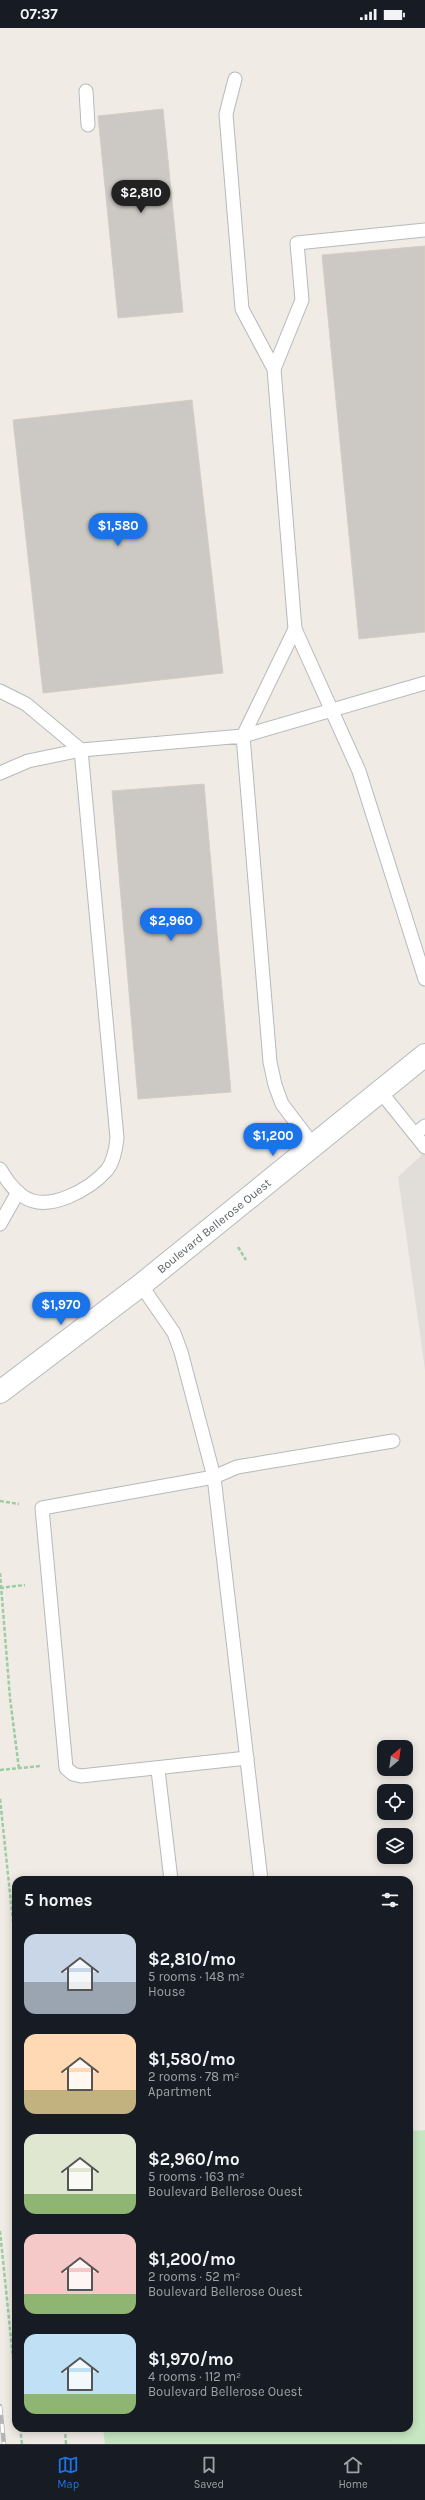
<!DOCTYPE html>
<meta charset="utf-8">
<style>
:root{--surface:#171b24;--page:#242831;--text:#f1f3f6;--muted:#9ea1a6;--line:#363941;--accent:#1a73e8}
body{margin:0;font-family:Karla,sans-serif;background:var(--page);color:var(--text);height:100vh;display:flex;flex-direction:column;font-size:15px;white-space:nowrap}
*{box-sizing:border-box;margin:0}
p{font-size:13px;color:var(--muted)}
.icon{flex:none;width:22px;height:22px;fill:none;stroke:currentColor;stroke-width:2;stroke-linecap:round;stroke-linejoin:round}
.map{position:relative;flex:1;overflow:hidden}
.panel{position:absolute;left:12px;top:1848px;width:401px;height:556px;display:flex;flex-direction:column;background:var(--surface);border-radius:12px;box-shadow:0 2px 10px #0003}
.panel>*{flex:none}
.needle{width:26px;rotate:29deg}
.controls{position:absolute;left:377px;top:1712px;display:grid;gap:8px}
.controls a{display:grid;place-items:center;width:36px;height:36px;border-radius:8px;background:var(--surface);box-shadow:0 2px 10px #0003;font-size:20px}
.price{position:absolute;translate:-50% -34px;padding:0 9px;border-radius:14px;background:var(--accent);color:#fff;font-size:13px;line-height:26px;filter:drop-shadow(0 1px 2px #0008)}
.price::after{content:'';position:absolute;left:50%;top:24px;width:12px;height:9px;margin-left:-6px;background:inherit;clip-path:polygon(0 0,100% 0,50% 100%)}
.price.selected{background:#222;color:#fff}
ul{padding:0;list-style:none}
li{display:flex;align-items:center;gap:12px;height:100px;padding:0 12px}
li span{display:grid;place-items:center;flex:none;width:112px;height:80px;border-radius:12px;color:#555}
li>.icon{margin-inline-start:auto}
span .icon{width:48px;height:48px;fill:#fffc;stroke-width:1}
li b{font-size:17px}
h2{display:flex;justify-content:space-between;align-items:center;height:48px;padding:0 12px;font-size:17px}
.status{display:flex;justify-content:space-between;align-items:center;height:28px;padding:0 20px;background:var(--surface);direction:ltr}
.status svg{height:11px;fill:currentColor}
.tabs{display:flex;justify-content:space-around;align-items:center;height:56px;border-top:1px solid var(--line);background:var(--surface);font-size:11px;color:var(--muted)}
.tabs a{display:grid;justify-items:center;gap:2px}
.tabs .selected{color:var(--accent)}
.map>svg:first-child{display:block}
.industrial{fill:#e1ded9}
.green{fill:#c6e7c1}
.building{fill:#ccc9c4;stroke:#d4cdc3}
.lines{fill:none;stroke-linecap:round;stroke-linejoin:round}
.service-casing{stroke:#b6b9bc;stroke-width:15}
.tertiary-casing{stroke:#b6b9bc;stroke-width:24}
.path{stroke:#9bcca3;stroke-width:2.5;stroke-dasharray:4 2;stroke-linecap:butt}
.service{stroke:#fff;stroke-width:13}
.tertiary{stroke:#fff;stroke-width:22}
.rail-casing{stroke:#b4b5b6;stroke-width:4.5}
.rail{stroke:#fff;stroke-width:3;stroke-dasharray:9;stroke-linecap:butt}
.labels{text-anchor:middle;stroke-width:3.5;stroke-linejoin:round;paint-order:stroke}
.street-label{font-size:12px;fill:#5d6266;stroke:#fff}
</style>
<div class="status"><b>07:37</b><svg viewBox="0 0 49 12"><path d="M0 12V9h3v3zM5 12V6h3v6zM10 12V3h3v9zM15 12V0h3v12zM26 1h20v11H26zM47 4h2v5h-2z"/></svg></div>
<div class="map">
<svg width="425" height="2416" viewBox="0 0 425 2416">
<rect width="100%" height="100%" fill="#f0ece5"/>
<polygon class="industrial" points="425,1124 425,1342 398,1149"/>
<polygon class="green" points="425,2102 425,2416 105,2416 103,2400 409,2400 409,2103"/>
<g class="building">
<polygon points="163,81 183,284 118,290 98,88"/>
<polygon points="425,218 425,604 359,611 322,227"/>
<polygon points="192,372 223,645 43,665 13,392"/>
<polygon points="204,756 231,1064 138,1071 112,763"/>
</g>
<g class="lines">
<g class="service-casing">
<g id="service">
<polyline points="235,51 226,86 242,281 274,341 295,601 243,708"/>
<polyline points="86,63 88,97"/>
<polyline points="274,341 302,272 297,215 425,202"/>
<polyline points="295,601 359,743 425,951"/>
<polyline points="0,663 26,676 81,722"/>
<polyline points="243,708 425,655"/>
<polyline points="0,745 28,733 81,722"/>
<polyline points="380,1063 425,1119"/>
<polyline points="415,1106 425,1098"/>
<path d="M0 1141C7 1152 13 1162 24 1169 49 1185 90 1161 107 1142 114 1133 116 1120 117 1110L81 722 243 708 270 1034 275 1057 282 1076 314 1118"/>
<polyline points="0,1196 18,1164"/>
<polyline points="141,1257 174,1305 181,1324 214,1449 261,1852"/>
<polyline points="247,1730 81,1748 73,1746 66,1740 42,1480 214,1449 237,1439 393,1413"/>
<polyline points="158,1742 171,1852"/>
</g>
</g>
<g class="tertiary-casing">
<polyline id="tertiary" points="0,1364 141,1257 425,1027"/>
</g>
<g class="path">
<polyline points="238,1219 246,1232"/>
<polyline points="0,1473 19,1476"/>
<polyline points="0,1545 10,1670 19,1741"/>
<polyline points="0,1560 25,1557"/>
<polyline points="0,1742 41,1738"/>
<polyline points="0,1771 16,1922"/>
<polyline points="0,2203 16,2360"/>
<polyline points="20,2400 22,2416"/>
<polyline points="65,2400 66,2416"/>
</g>
<use href="#service" class="service"/>
<use href="#tertiary" class="tertiary"/>
<g class="rail-casing">
<polyline id="rail" points="0,2378 4,2416"/>
</g>
<use href="#rail" class="rail"/>
</g>
<g class="labels">
<g class="street-label">
<text transform="translate(214 1198) rotate(-39)" y="4">Boulevard Bellerose Ouest</text>
</g>
</g>
</svg>
<div class="controls">
<a><svg class="needle" viewBox="-14 -14 28 28"><path d="M0-13l5 13h-10z" fill="#e53935"/><path d="M0 13l5-13h-10z" fill="#9ea1a6"/></svg></a>
<a><svg class="icon" aria-label="locate" viewBox="0 0 24 24"><circle cx="12" cy="12" r="6"/><path d="M12 2v4M12 18v4M2 12h4M18 12h4"/></svg></a>
<a><svg class="icon" aria-label="layers" viewBox="0 0 24 24"><path d="M12 4l9 5-9 5-9-5zM3 14l9 5 9-5"/></svg></a>
</div>
<b class="price selected" style="left:141px;top:186px">$2,810</b>
<b class="price" style="left:118px;top:519px">$1,580</b>
<b class="price" style="left:171px;top:914px">$2,960</b>
<b class="price" style="left:273px;top:1129px">$1,200</b>
<b class="price" style="left:61px;top:1298px">$1,970</b>
<section class="panel">
<h2>5 homes<svg class="icon" aria-label="filters" viewBox="0 0 24 24"><path d="M4 7h16M4 17h16"/><circle cx="9" cy="7" r="2"/><circle cx="15" cy="17" r="2"/></svg></h2>
<ul>
<li><span style="background:linear-gradient(#c9d6e8 60%,#9aa5b1 0)"><svg class="icon" aria-label="home" viewBox="0 0 24 24"><path d="M3 11l9-7 9 7M6 9v11h12V9"/></svg></span><div><b>$2,810/mo</b><p>5 rooms · 148 m²</p><p>House</p></div></li>
<li><span style="background:linear-gradient(#ffd9b3 70%,#c2b280 0)"><svg class="icon" aria-label="home" viewBox="0 0 24 24"><path d="M3 11l9-7 9 7M6 9v11h12V9"/></svg></span><div><b>$1,580/mo</b><p>2 rooms · 78 m²</p><p>Apartment</p></div></li>
<li><span style="background:linear-gradient(#dfe7d0 75%,#8fb573 0)"><svg class="icon" aria-label="home" viewBox="0 0 24 24"><path d="M3 11l9-7 9 7M6 9v11h12V9"/></svg></span><div><b>$2,960/mo</b><p>5 rooms · 163 m²</p><p>Boulevard Bellerose Ouest</p></div></li>
<li><span style="background:linear-gradient(#f6c9c9 75%,#8fb573 0)"><svg class="icon" aria-label="home" viewBox="0 0 24 24"><path d="M3 11l9-7 9 7M6 9v11h12V9"/></svg></span><div><b>$1,200/mo</b><p>2 rooms · 52 m²</p><p>Boulevard Bellerose Ouest</p></div></li>
<li><span style="background:linear-gradient(#bfe0f5 75%,#8fb573 0)"><svg class="icon" aria-label="home" viewBox="0 0 24 24"><path d="M3 11l9-7 9 7M6 9v11h12V9"/></svg></span><div><b>$1,970/mo</b><p>4 rooms · 112 m²</p><p>Boulevard Bellerose Ouest</p></div></li>
</ul>
</section>
</div>
<nav class="tabs">
<a class="selected"><svg class="icon" aria-label="map" viewBox="0 0 24 24"><path d="M3 6l6-2 6 2 6-2v14l-6 2-6-2-6 2zM9 4v14M15 6v14"/></svg>Map</a>
<a><svg class="icon" aria-label="saved" viewBox="0 0 24 24"><path d="M7 4h10v16l-5-4-5 4z"/></svg>Saved</a>
<a><svg class="icon" aria-label="home" viewBox="0 0 24 24"><path d="M3 11l9-7 9 7M6 9v11h12V9"/></svg>Home</a>
</nav>
